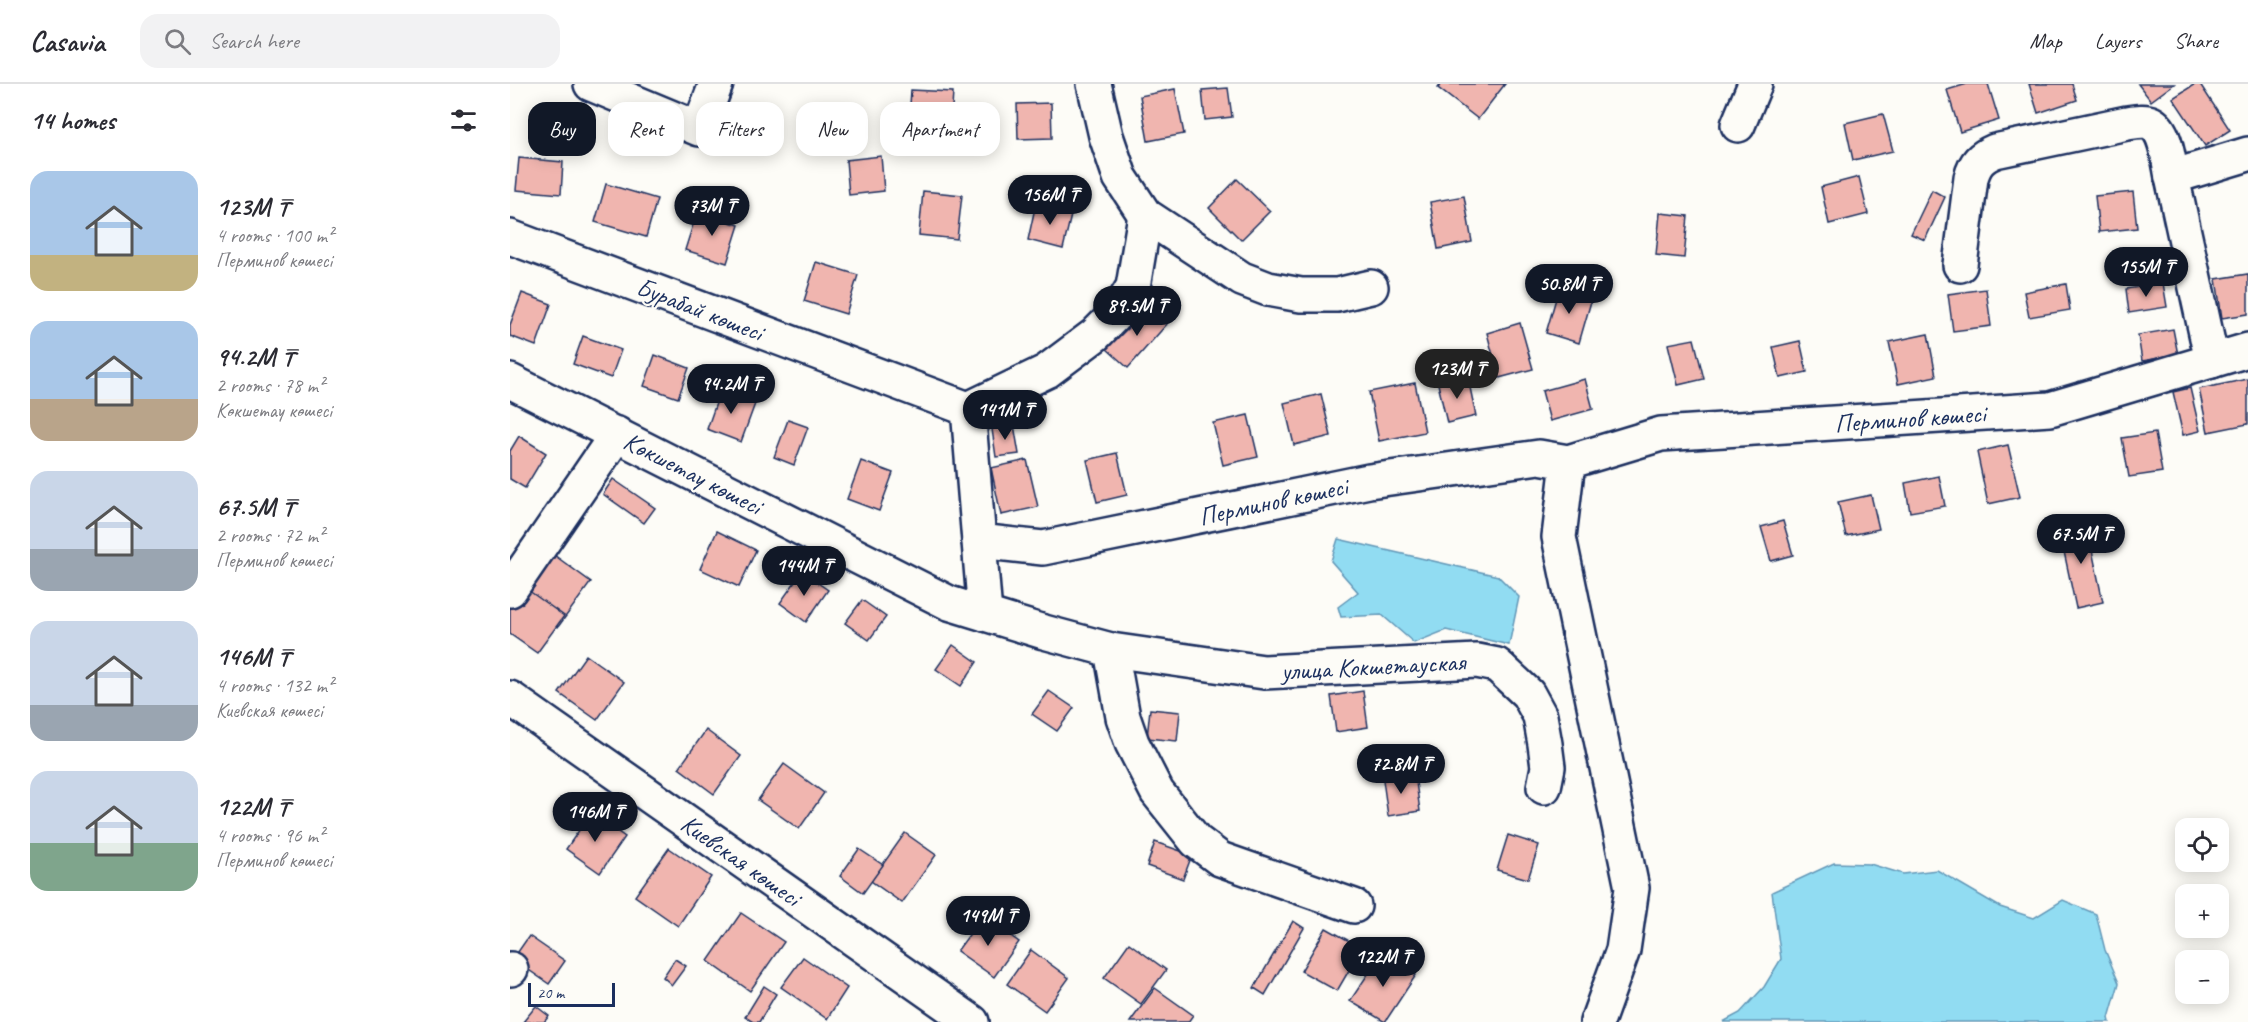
<!DOCTYPE html>
<meta charset="utf-8">
<style>
:root{--surface:#fff;--page:#f2f2f3;--text:#2b2b33;--muted:#7c7c81;--line:#e1e1e2;--accent:#111827}
body{margin:0;font-family:Caveat,sans-serif;background:var(--page);color:var(--text);height:100vh;display:flex;flex-direction:column;font-size:22px;white-space:nowrap}
*{box-sizing:border-box;margin:0}
p{font-size:20px;color:var(--muted)}
.icon{flex:none;width:33px;height:33px;fill:none;stroke:currentColor;stroke-width:2;stroke-linecap:round;stroke-linejoin:round}
.map{position:relative;flex:1;overflow:hidden}
.panel{display:flex;flex-direction:column;background:var(--surface);width:510px}
.panel>*{flex:none}
.banner{position:absolute;left:18px;top:18px;width:570px;height:54px;display:flex;gap:12px}
.fabs{position:absolute;left:1665px;top:734px;display:grid;gap:12px}
.fabs a{display:grid;place-items:center;width:54px;height:54px;border-radius:12px;background:var(--surface);box-shadow:0 3px 15px #0003;font-size:30px}
.scale{position:absolute;left:18px;bottom:15px;width:87px;box-sizing:border-box;padding-left:6px;border:3px solid #1b2f5e;border-top:0;font-size:16px;line-height:21px;white-space:nowrap;color:#1b2f5e;-webkit-text-stroke:4px #fdfcf7;paint-order:stroke}
.price{position:absolute;translate:-50% -51px;padding:0 14px;border-radius:21px;background:var(--accent);color:#fff;font-size:20px;line-height:39px;filter:drop-shadow(0 2px 3px #0008)}
.price::after{content:'';position:absolute;left:50%;top:36px;width:18px;height:14px;margin-left:-9px;background:inherit;clip-path:polygon(0 0,100% 0,50% 100%)}
.price.on{background:#222;color:#fff}
ul{padding:0;list-style:none}
li{display:flex;align-items:center;gap:18px;height:150px;padding:0 30px}
li span{display:grid;place-items:center;flex:none;width:168px;height:120px;border-radius:18px;color:#555}
li>.icon{margin-inline-start:auto}
span .icon{width:72px;height:72px;fill:#fffc;stroke-width:1}
li b{font-size:26px}
h2{display:flex;justify-content:space-between;align-items:center;height:72px;padding:0 30px;font-size:26px}
.chip{padding:0 21px;border-radius:18px;background:var(--surface);box-shadow:0 3px 15px #0003;font-size:21px;line-height:54px}
.chip.on{background:var(--accent);color:#fff}
header{display:flex;align-items:center;gap:36px;box-sizing:border-box;height:84px;padding:0 30px;background:var(--surface);border-bottom:2px solid var(--line)}
header strong{font-size:28px}
nav{display:flex;gap:33px;margin-inline-start:auto;font-size:21px}
.search{width:420px;height:54px;background:var(--page);display:flex;align-items:center;gap:15px;box-sizing:border-box;padding:0 21px;border-radius:18px;color:var(--muted);font-size:22px}
main{display:flex;flex:1;min-height:0}
.map>svg:first-child{display:block}
.water{fill:#91dcf2;stroke:#6297b7;stroke-width:1.5}
.building{fill:#f0b5af;stroke:#1b2f5e;stroke-width:1.5}
.lines{fill:none;stroke-linecap:round;stroke-linejoin:round}
.minor-casing{stroke:#1b2f5e;stroke-width:38}
.minor{stroke:#fdfcf7;stroke-width:33}
.labels{text-anchor:middle;stroke-width:4.5;stroke-linejoin:round;paint-order:stroke}
.street-label{font-size:26px;fill:#1b2f5e;stroke:#fdfcf7}
</style>
<header>
<strong>Casavia</strong>
<div class="search"><svg class="icon" aria-label="search" viewBox="0 0 24 24"><circle cx="10" cy="10" r="6"/><path d="M15 15l6 6"/></svg>Search here</div>
<nav><a>Map</a><a>Layers</a><a>Share</a></nav>
</header>
<main>
<section class="panel">
<h2>14 homes<svg class="icon" aria-label="filters" viewBox="0 0 24 24"><path d="M4 7h16M4 17h16"/><circle cx="9" cy="7" r="2"/><circle cx="15" cy="17" r="2"/></svg></h2>
<ul>
<li><span style="background:linear-gradient(#a9c7e8 70%,#c2b280 0)"><svg class="icon" aria-label="home" viewBox="0 0 24 24"><path d="M3 11l9-7 9 7M6 9v11h12V9"/></svg></span><div><b>123M ₸</b><p>4 rooms · 100 m²</p><p>Перминов көшесі</p></div></li>
<li><span style="background:linear-gradient(#a9c7e8 65%,#b9a48a 0)"><svg class="icon" aria-label="home" viewBox="0 0 24 24"><path d="M3 11l9-7 9 7M6 9v11h12V9"/></svg></span><div><b>94.2M ₸</b><p>2 rooms · 78 m²</p><p>Көкшетау көшесі</p></div></li>
<li><span style="background:linear-gradient(#c9d6e8 65%,#9aa5b1 0)"><svg class="icon" aria-label="home" viewBox="0 0 24 24"><path d="M3 11l9-7 9 7M6 9v11h12V9"/></svg></span><div><b>67.5M ₸</b><p>2 rooms · 72 m²</p><p>Перминов көшесі</p></div></li>
<li><span style="background:linear-gradient(#c9d6e8 70%,#9aa5b1 0)"><svg class="icon" aria-label="home" viewBox="0 0 24 24"><path d="M3 11l9-7 9 7M6 9v11h12V9"/></svg></span><div><b>146M ₸</b><p>4 rooms · 132 m²</p><p>Киевская көшесі</p></div></li>
<li><span style="background:linear-gradient(#c9d6e8 60%,#7fa58c 0)"><svg class="icon" aria-label="home" viewBox="0 0 24 24"><path d="M3 11l9-7 9 7M6 9v11h12V9"/></svg></span><div><b>122M ₸</b><p>4 rooms · 96 m²</p><p>Перминов көшесі</p></div></li>
</ul>
</section>
<div class="map">
<svg width="1738" height="938" viewBox="0 0 1738 938">
<rect width="100%" height="100%" fill="#fdfcf7"/>
<filter id="ink" filterUnits="userSpaceOnUse"><feTurbulence type="fractalNoise" baseFrequency=".0167" numOctaves="2"/><feDisplacementMap in="SourceGraphic" scale="12" xChannelSelector="R" yChannelSelector="G"/><feConvolveMatrix kernelMatrix="1 2 1 2 8 2 1 2 1" color-interpolation-filters="sRGB"/></filter>
<g filter="url(#ink)">
<g class="water">
<polygon points="828,455 988,492 1009,513 999,561 936,546 904,559 872,531 831,533 828,523 848,508 821,477"/>
<polygon points="1324,779 1360,780 1393,790 1427,786 1490,823 1524,834 1553,816 1586,830 1595,866 1609,899 1599,934 1600,938 1213,938 1230,929 1254,903 1271,875 1262,808"/>
</g>
<g class="building">
<polygon points="931,0 995,0 968,35 928,4"/>
<polygon points="1457,0 1478,0 1489,36 1450,48 1437,6"/>
<polygon points="1519,0 1562,0 1567,16 1528,29"/>
<polygon points="1628,0 1664,0 1641,17"/>
<polygon points="1685,0 1690,0 1720,46 1695,62 1663,14"/>
<polygon points="718,4 722,33 695,36 692,6"/>
<polygon points="665,5 674,50 638,57 630,12"/>
<polygon points="401,6 443,8 441,39 399,36"/>
<polygon points="541,19 542,54 508,55 507,20"/>
<polygon points="1373,30 1383,67 1343,76 1335,39"/>
<polygon points="371,72 374,107 339,111 336,76"/>
<polygon points="9,74 53,78 51,110 6,106"/>
<polygon points="1349,93 1358,130 1319,140 1311,103"/>
<polygon points="727,95 760,127 731,156 699,124"/>
<polygon points="96,100 147,115 136,153 85,138"/>
<polygon points="1422,106 1435,113 1415,156 1401,150"/>
<polygon points="413,107 452,111 447,155 409,151"/>
<polygon points="1623,108 1627,144 1589,148 1585,112"/>
<polygon points="954,112 962,158 928,165 920,118"/>
<polygon points="526,119 562,127 553,165 518,156"/>
<polygon points="187,128 229,141 217,179 175,166"/>
<polygon points="1150,129 1178,132 1174,174 1146,171"/>
<polygon points="306,178 348,191 336,230 294,217"/>
<polygon points="1738,190 1738,230 1712,234 1706,195"/>
<polygon points="1653,199 1657,223 1619,229 1616,205"/>
<polygon points="1556,200 1560,226 1519,233 1514,208"/>
<polygon points="1049,204 1082,214 1069,259 1036,249"/>
<polygon points="1476,205 1481,242 1443,247 1438,210"/>
<polygon points="12,209 41,220 26,262 0,252 0,241"/>
<polygon points="636,221 657,240 618,284 597,265"/>
<polygon points="1010,239 1023,285 989,294 977,249"/>
<polygon points="1663,245 1668,271 1632,277 1628,251"/>
<polygon points="1418,250 1426,292 1388,300 1379,258"/>
<polygon points="73,252 111,266 101,294 63,280"/>
<polygon points="1184,255 1194,295 1168,301 1158,260"/>
<polygon points="1290,257 1297,288 1270,294 1263,263"/>
<polygon points="145,271 179,284 168,314 134,302"/>
<polygon points="958,294 966,332 937,339 928,300"/>
<polygon points="1075,295 1083,325 1040,337 1032,307"/>
<polygon points="1738,295 1738,340 1698,348 1689,305"/>
<polygon points="905,299 915,348 869,357 859,308"/>
<polygon points="1680,304 1690,347 1673,351 1663,308"/>
<polygon points="211,305 246,317 231,358 197,345"/>
<polygon points="811,310 821,352 784,361 774,319"/>
<polygon points="738,331 748,373 713,381 703,339"/>
<polygon points="278,336 298,343 284,381 264,373"/>
<polygon points="504,341 509,370 486,373 482,345"/>
<polygon points="1645,349 1652,388 1619,393 1612,354"/>
<polygon points="9,352 36,369 15,404 0,395 0,367"/>
<polygon points="1498,361 1510,413 1478,420 1467,368"/>
<polygon points="607,369 617,411 587,418 577,376"/>
<polygon points="517,376 528,423 491,431 481,384"/>
<polygon points="351,377 383,389 369,427 337,415"/>
<polygon points="1429,392 1435,422 1400,428 1395,399"/>
<polygon points="103,395 145,424 134,439 93,410"/>
<polygon points="1361,411 1369,445 1336,452 1328,418"/>
<polygon points="1273,437 1283,471 1261,477 1251,443"/>
<polygon points="1576,438 1593,518 1566,524 1549,444"/>
<polygon points="207,447 246,466 229,503 190,485"/>
<polygon points="44,471 81,498 48,543 12,516"/>
<polygon points="292,488 318,506 296,538 270,519"/>
<polygon points="15,504 54,532 27,569 0,550 0,525"/>
<polygon points="352,516 376,533 359,556 335,539"/>
<polygon points="443,561 467,578 451,602 426,585"/>
<polygon points="76,571 114,598 87,636 49,609"/>
<polygon points="539,607 564,624 547,647 522,630"/>
<polygon points="853,607 858,643 826,648 821,612"/>
<polygon points="640,625 670,628 667,657 637,654"/>
<polygon points="196,646 231,672 204,710 169,684"/>
<polygon points="274,680 314,709 289,745 248,716"/>
<polygon points="905,691 910,727 878,732 873,696"/>
<polygon points="81,729 115,753 90,789 56,765"/>
<polygon points="395,749 426,771 392,819 361,797"/>
<polygon points="998,751 1029,761 1018,795 987,786"/>
<polygon points="645,758 682,771 673,795 637,782"/>
<polygon points="159,764 201,793 168,842 125,812"/>
<polygon points="349,765 373,781 353,809 330,792"/>
<polygon points="231,829 274,858 240,907 198,877"/>
<polygon points="473,832 509,858 484,893 447,867"/>
<polygon points="783,837 794,844 755,911 744,904"/>
<polygon points="816,844 852,864 827,907 791,887"/>
<polygon points="19,852 55,877 39,900 3,875"/>
<polygon points="619,859 656,886 631,920 594,894"/>
<polygon points="521,866 559,894 535,927 497,900"/>
<polygon points="872,869 906,891 875,938 840,917"/>
<polygon points="293,873 337,904 317,935 271,903"/>
<polygon points="165,875 176,882 162,901 153,893"/>
<polygon points="254,902 266,910 249,938 243,938 235,933"/>
<polygon points="645,904 683,931 678,938 620,938"/>
<polygon points="26,922 39,932 34,938 13,938"/>
</g>
<g class="lines">
<g class="minor-casing">
<g id="minor">
<polyline points="81,0 189,45 206,0"/>
<polyline points="584,0 596,52 610,93 635,131 732,195 758,205 791,211 827,211 861,203"/>
<polyline points="1228,41 1245,0"/>
<polyline points="0,153 458,325 475,530"/>
<path d="M1450 181 1461 94C1465 79 1471 73 1485 67L1617 39C1624 38 1635 36 1641 39 1656 46 1659 79 1662 93"/>
<polyline points="1702,277 1662,93 1738,70"/>
<polyline points="0,297 439,519 534,548 601,566 754,588 967,577 987,581 1018,610 1030,632 1035,660 1038,683 1034,703"/>
<polyline points="458,325 537,287 585,251 608,228 623,203 635,131"/>
<polyline points="1058,378 1049,453 1122,804 1113,866 1087,938"/>
<polyline points="469,457 533,464 859,397 1029,373 1058,378 1151,350 1540,325 1738,266"/>
<polyline points="0,506 107,350"/>
<polyline points="601,566 613,633 622,659 647,708 686,757 710,775 844,822"/>
<polyline points="0,614 462,938"/>
<polyline points="0,885 1,885"/>
</g>
</g>
<use href="#minor" class="minor"/>
</g>
</g>
<g class="labels">
<g class="street-label">
<text transform="translate(190 225) rotate(21)" y="9">Бурабай көшесі</text>
<text transform="translate(1400 334) rotate(-4)" y="9">Перминов көшесі</text>
<text transform="translate(183 389) rotate(27)" y="9">Көкшетау көшесі</text>
<text transform="translate(763 417) rotate(-12)" y="9">Перминов көшесі</text>
<text transform="translate(863 582) rotate(-3)" y="9">улица Кокшетауская</text>
<text transform="translate(231 776) rotate(35)" y="9">Киевская көшесі</text>
</g>
</g>
</svg>
<div class="fabs">
<a><svg class="icon" aria-label="locate" viewBox="0 0 24 24"><circle cx="12" cy="12" r="6"/><path d="M12 2v4M12 18v4M2 12h4M18 12h4"/></svg></a>
<a>+</a>
<a>−</a>
</div>
<div class="scale">20 m</div>
<b class="price" style="left:540px;top:142px">156M ₸</b>
<b class="price" style="left:202px;top:153px">73M ₸</b>
<b class="price" style="left:1636px;top:214px">155M ₸</b>
<b class="price" style="left:1059px;top:231px">50.8M ₸</b>
<b class="price" style="left:627px;top:253px">89.5M ₸</b>
<b class="price on" style="left:947px;top:316px">123M ₸</b>
<b class="price" style="left:221px;top:331px">94.2M ₸</b>
<b class="price" style="left:495px;top:357px">141M ₸</b>
<b class="price" style="left:1571px;top:481px">67.5M ₸</b>
<b class="price" style="left:294px;top:513px">144M ₸</b>
<b class="price" style="left:891px;top:711px">72.8M ₸</b>
<b class="price" style="left:85px;top:759px">146M ₸</b>
<b class="price" style="left:478px;top:863px">149M ₸</b>
<b class="price" style="left:873px;top:904px">122M ₸</b>
<div class="banner">
<a class="chip on">Buy</a>
<a class="chip">Rent</a>
<a class="chip">Filters</a>
<a class="chip">New</a>
<a class="chip">Apartment</a>
</div>
</div>
</main>
